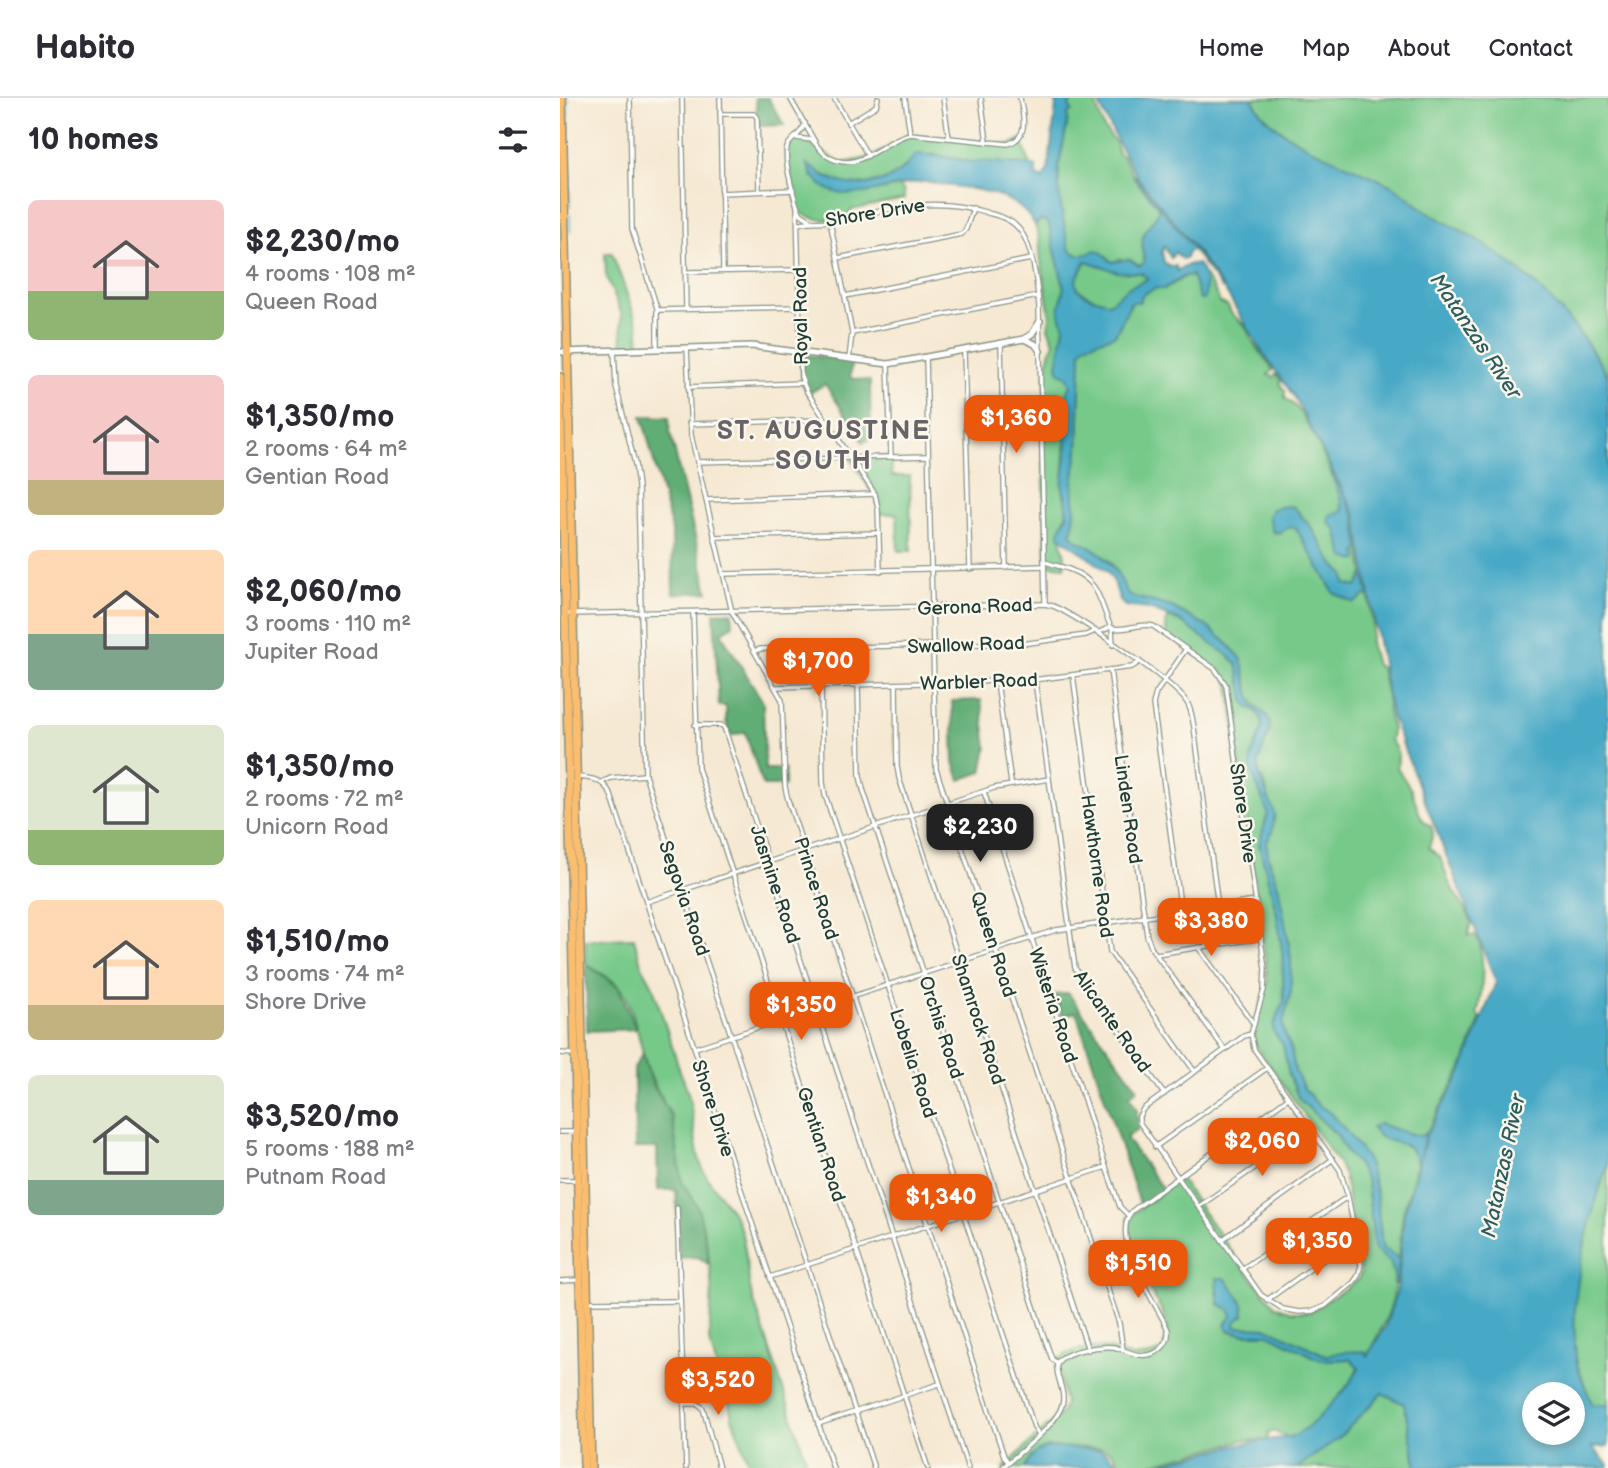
<!DOCTYPE html>
<meta charset="utf-8">
<style>
:root{--surface:#fff;--page:#f2f2f3;--text:#2b2b33;--muted:#7c7c81;--line:#e1e1e2;--accent:#ea580c}
body{margin:0;font-family:"Balsamiq Sans",sans-serif;background:var(--page);color:var(--text);height:100vh;display:flex;flex-direction:column;font-size:26px;white-space:nowrap}
*{box-sizing:border-box;margin:0}
p{font-size:23px;color:var(--muted)}
.icon{flex:none;width:38px;height:38px;fill:none;stroke:currentColor;stroke-width:2;stroke-linecap:round;stroke-linejoin:round}
.map{position:relative;flex:1;overflow:hidden}
.side{display:flex;flex-direction:column;background:var(--surface);width:560px}
.side>*{flex:none}
.buttons{position:absolute;left:962px;top:1284px;display:grid;gap:14px}
.buttons a{display:grid;place-items:center;width:63px;height:63px;border-radius:50%;background:var(--surface);box-shadow:0 4px 10px #0003;font-size:35px}
.price{position:absolute;translate:-50% -60px;padding:0 16px;border-radius:14px;background:var(--accent);color:#fff;font-size:23px;line-height:46px;filter:drop-shadow(0 2px 4px #0008)}
.price::after{content:'';position:absolute;left:50%;top:42px;width:21px;height:16px;margin-left:-10px;background:inherit;clip-path:polygon(0 0,100% 0,50% 100%)}
.price.current{background:#222;color:#fff}
ul{padding:0;list-style:none}
li{display:flex;align-items:center;gap:21px;height:175px;padding:0 28px}
li span{display:grid;place-items:center;flex:none;width:196px;height:140px;border-radius:10px;color:#555}
li>.icon{margin-inline-start:auto}
span .icon{width:84px;height:84px;fill:#fffc;stroke-width:1}
li b{font-size:30px}
h2{display:flex;justify-content:space-between;align-items:center;height:84px;padding:0 28px;font-size:30px}
header{display:flex;align-items:center;gap:42px;box-sizing:border-box;height:98px;padding:0 35px;background:var(--surface);border-bottom:2px solid var(--line)}
header strong{font-size:33px}
nav{display:flex;gap:38px;margin-inline-start:auto;font-size:24px}
main{display:flex;flex:1;min-height:0}
.map>svg:first-child{display:block}
.green{fill:#77c98a;stroke:#4b835f;stroke-width:2}
.forest{fill:#61ad76;stroke:#407555;stroke-width:2}
.water{fill:#47a9c6;stroke:#33737d;stroke-width:2;fill-rule:evenodd}
.lines{fill:none;stroke-linecap:round;stroke-linejoin:round}
.stream{stroke:#47a9c6;stroke-width:2}
.minor-casing{stroke:#8a9384;stroke-width:6}
.tertiary-casing{stroke:#8a9384;stroke-width:8}
.primary-casing{stroke:#8a9384;stroke-width:10}
.minor{stroke:#fff;stroke-width:3.5}
.tertiary{stroke:#fff;stroke-width:5}
.primary{stroke:#fbbd6e;stroke-width:7}
.labels{text-anchor:middle;stroke-width:5;stroke-linejoin:round;paint-order:stroke}
.street-label{font-size:19px;fill:#1f3d34;stroke:#fbf7ec}
.water-label{font-size:21px;font-style:italic;fill:#2b5d60;stroke:#fbf7ec}
.district-label{font-size:26px;font-weight:bold;letter-spacing:2px;fill:#686467;stroke:#fbf7ec}
</style>
<header>
<strong>Habito</strong>
<nav><a>Home</a><a>Map</a><a>About</a><a>Contact</a></nav>
</header>
<main>
<section class="side">
<h2>10 homes<svg class="icon" aria-label="filters" viewBox="0 0 24 24"><path d="M4 7h16M4 17h16"/><circle cx="9" cy="7" r="2"/><circle cx="15" cy="17" r="2"/></svg></h2>
<ul>
<li><span style="background:linear-gradient(#f6c9c9 65%,#8fb573 0)"><svg class="icon" aria-label="home" viewBox="0 0 24 24"><path d="M3 11l9-7 9 7M6 9v11h12V9"/></svg></span><div><b>$2,230/mo</b><p>4 rooms · 108 m²</p><p>Queen Road</p></div></li>
<li><span style="background:linear-gradient(#f6c9c9 75%,#c2b280 0)"><svg class="icon" aria-label="home" viewBox="0 0 24 24"><path d="M3 11l9-7 9 7M6 9v11h12V9"/></svg></span><div><b>$1,350/mo</b><p>2 rooms · 64 m²</p><p>Gentian Road</p></div></li>
<li><span style="background:linear-gradient(#ffd9b3 60%,#7fa58c 0)"><svg class="icon" aria-label="home" viewBox="0 0 24 24"><path d="M3 11l9-7 9 7M6 9v11h12V9"/></svg></span><div><b>$2,060/mo</b><p>3 rooms · 110 m²</p><p>Jupiter Road</p></div></li>
<li><span style="background:linear-gradient(#dfe7d0 75%,#8fb573 0)"><svg class="icon" aria-label="home" viewBox="0 0 24 24"><path d="M3 11l9-7 9 7M6 9v11h12V9"/></svg></span><div><b>$1,350/mo</b><p>2 rooms · 72 m²</p><p>Unicorn Road</p></div></li>
<li><span style="background:linear-gradient(#ffd9b3 75%,#c2b280 0)"><svg class="icon" aria-label="home" viewBox="0 0 24 24"><path d="M3 11l9-7 9 7M6 9v11h12V9"/></svg></span><div><b>$1,510/mo</b><p>3 rooms · 74 m²</p><p>Shore Drive</p></div></li>
<li><span style="background:linear-gradient(#dfe7d0 75%,#7fa58c 0)"><svg class="icon" aria-label="home" viewBox="0 0 24 24"><path d="M3 11l9-7 9 7M6 9v11h12V9"/></svg></span><div><b>$3,520/mo</b><p>5 rooms · 188 m²</p><p>Putnam Road</p></div></li>
</ul>
</section>
<div class="map">
<svg width="1048" height="1370" viewBox="0 0 1048 1370">
<rect width="100%" height="100%" fill="#fbf7ec"/>
<filter id="ink" filterUnits="userSpaceOnUse"><feTurbulence type="fractalNoise" baseFrequency=".0143" numOctaves="2"/><feDisplacementMap in="SourceGraphic" scale="14" xChannelSelector="R" yChannelSelector="G"/><feConvolveMatrix kernelMatrix="1 2 1 2 8 2 1 2 1" color-interpolation-filters="sRGB"/></filter>
<filter id="wash" filterUnits="userSpaceOnUse"><feTurbulence type="fractalNoise" baseFrequency=".00686" numOctaves="4" result="noise"/><feDisplacementMap in="SourceGraphic" scale="28" xChannelSelector="R" yChannelSelector="G"/><feGaussianBlur stdDeviation="1.57" result="paint"/><feColorMatrix in="noise" values="0 0 0 0 0 0 0 0 0 0 0 0 0 0 0 0 0 1.4 0 .05"/><feComposite in="paint" operator="in"/></filter>
<g filter="url(#wash)">
<rect width="100%" height="100%" fill="#f6e9d3"/>
<g class="green">
<path d="M513 0 534 2 544 30 556 45 558 55 563 59 576 83 598 108C599 120 590 124 585 134 580 143 584 155 584 165L579 168 560 161 552 164 543 157 519 158 509 151 498 97 499 68 507 28 509 7Z"/>
<path d="M692 0H1048V278C1016 223 974 178 920 144 904 133 885 125 869 115 855 106 844 94 830 87 790 66 710 42 692 0Z"/>
<path d="M349 37 451 46 461 41 470 66 412 64 372 56 352 62 336 77 322 83 298 87 284 86 263 77 248 67 252 79 310 94 340 88 344 94V101L291 112 288 119C270 123 254 124 238 113L226 53 233 43C248 38 251 47 263 54 269 59 277 62 283 65L311 59Z"/>
<path d="M482 121 488 124 504 189 499 213 504 229 497 268 507 278 511 287 502 308 499 302 489 303C482 282 486 264 494 244L488 230 490 218 481 164 479 140 475 127Z"/>
<polygon points="45,155 52,155 78,227 79,247 62,246 61,215 46,177"/>
<path d="M526 162 558 174 581 175 588 181 569 189 549 206C540 201 515 196 516 184 517 178 524 169 526 162Z"/>
<path d="M628 177 634 181 640 201 645 198V177C649 185 658 196 659 204L668 208 671 215 685 228 693 244 713 272 708 277 714 279 716 276 721 282 720 286 725 293V300C729 303 733 306 737 310 751 328 782 392 782 414L770 417 771 426 776 431 783 456 797 462V453L800 451 804 476 797 489 785 486 784 476 774 467 751 429 734 409H718L708 419 711 426 720 435 729 429H735L774 495 808 496 813 528 810 545 816 567 821 570 828 605C825 619 836 626 830 642 838 652 839 656 837 669 841 678 848 685 852 694 857 706 858 722 871 728L873 735 869 750 880 759 890 787 909 818 911 824 908 837H915C927 854 922 897 917 917L921 919 901 972 866 1035 861 1038C846 1036 834 1030 819 1026L813 1030C822 1047 844 1038 854 1053 862 1066 845 1101 843 1117 840 1131 840 1146 839 1161L822 1149 816 1093 807 1061 783 1029 770 1015 757 1006 743 989 735 973 731 950 724 934 723 925 731 893V859L719 791 707 754 706 745 712 734 706 689 699 676 698 665 709 634 710 626 707 618 694 606 690 598 681 560 667 545 645 527 612 509 571 498 567 495C562 485 558 473 551 465 541 453 516 446 511 436L515 416 513 385 518 353 521 254 525 247 555 237 572 204H579L582 197 595 190 605 191Z"/>
<path d="M490 307 497 327H504C507 352 504 361 503 384 501 405 514 408 499 433L505 458 504 469 488 467 486 463 482 312Z"/>
<polygon points="331,358 332,378 350,378 351,453 338,453 337,416 319,416 318,404 291,361"/>
<path d="M608 519C626 526 669 550 677 567 684 581 682 596 689 610L695 612 701 620 703 628 691 659 708 715 699 747 717 816 722 852 724 904 715 923 718 938 723 947 729 977 739 1001 777 1037 787 1055 797 1065 807 1084 814 1146C817 1156 828 1157 831 1166 843 1199 821 1231 806 1259 793 1253 781 1253 767 1258L708 1230 675 1229V1224L684 1217C685 1201 673 1192 665 1180L656 1186 659 1206 669 1211 672 1218 666 1224 668 1232 676 1235 709 1236 754 1259 771 1262 790 1261 798 1267C795 1285 751 1332 734 1338 728 1341 718 1336 713 1333L709 1335 707 1342H683L577 1370 561 1368 552 1354 541 1350 488 1349 471 1359 464 1370H444L502 1314 505 1305 497 1265C506 1250 532 1248 548 1251 557 1253 566 1258 575 1259 585 1260 594 1256 602 1253L608 1232 603 1215 574 1161 568 1119 620 1081 685 1172 715 1208 732 1214H750L798 1182 801 1173 784 1078 778 1065 694 945 692 934 708 883 669 586 662 574 607 537 605 526Z"/>
<path d="M74 840 81 866 92 886 121 976C134 1003 132 1032 139 1060 145 1086 168 1101 178 1125 187 1146 186 1171 191 1194L249 1370H191L172 1320 167 1293 156 1275V1266L149 1243 152 1192 148 1152 132 1099 122 1085 102 999C78 968 80 910 58 887 49 878 36 873 26 866L25 842Z"/>
<path d="M1048 1065V1307L1032 1306C1027 1291 1018 1275 1016 1260 1008 1193 1027 1127 1048 1065Z"/>
<polygon points="822,1294 844,1306 857,1370 737,1370 810,1309"/>
</g>
<g class="forest">
<polygon points="195,0 208,0 224,27 199,28"/>
<polygon points="241,256 292,263 290,280 310,283 311,341 303,344 265,286 248,296 242,285"/>
<polygon points="82,318 109,319 110,333 148,494 113,496 112,433"/>
<polygon points="172,514 173,527 161,535 203,604 205,671 225,671 225,688 203,688 185,634 171,638 166,623 166,608 159,608 154,515"/>
<polygon points="421,602 427,650 422,674 400,682 394,664 392,603"/>
<polygon points="26,866 59,889 76,931 27,933"/>
<polygon points="508,895 578,991 569,998 577,1010 578,1031 566,1040 604,1093 581,1109 516,914 502,918 495,897"/>
<polygon points="82,956 94,989 112,1019 122,1084 138,1110 148,1152 148,1166 138,1159 119,1160 116,1092 98,1092 97,1050 75,1050 74,970"/>
</g>
<g class="water">
<path d="M497 0H513L509 7 512 14 508 15C508 33 500 51 499 69 497 98 504 124 509 151 518 160 525 158 535 152L541 154 552 164 569 161 579 168 584 165C584 155 580 145 584 136 588 126 596 122 599 111 593 98 579 91 574 77L635 152 662 191 633 152 629 153 625 161H622L615 154 611 160 604 148 602 154 604 164 610 168H616L617 173 630 166H638C646 175 647 191 644 202H640L632 177 624 178 604 191 595 190 582 197 579 204H571L555 237 525 247 521 254 518 353 513 385 515 416 511 436C515 444 521 443 529 448 548 458 559 475 567 495L571 498 612 509 645 527 667 545 681 560 690 598 694 606 707 618 710 626 709 634 698 665 699 676 715 716 712 734 706 745 710 767 719 791 731 859V893L723 925 724 934 731 950 735 973 743 989 757 1006 770 1015 783 1029 807 1061 816 1093 822 1149 839 1161 836 1188 831 1165 815 1152 814 1146 807 1084 797 1065 787 1055 777 1037 739 1001 729 977 723 947 714 935 713 928 724 904 722 852 717 816 699 746 708 715 691 672V659L703 628 701 620 696 612 685 605 677 566 670 559 618 522 589 511 565 508 560 503 554 484 547 473 499 438V433L507 418 506 400 502 388 507 351 502 308 511 287 507 278 500 275 497 269 504 229 499 213 504 189 488 124 481 122 475 127C456 94 417 91 384 87 377 86 369 83 363 84 321 86 269 119 247 66 253 70 259 75 265 78 290 91 320 90 342 72 348 67 351 60 357 56L381 58 412 64 421 63 473 67 476 69V78L482 81 488 72ZM526 163 558 174 581 175 588 181 569 189 549 205C539 201 516 198 516 185 516 178 523 169 526 163Z"/>
<path d="M536 0H692C710 42 790 66 830 87 844 94 855 106 869 115 885 125 904 133 920 144 974 178 1016 223 1048 278V1065C1027 1128 1009 1193 1016 1260 1018 1275 1027 1291 1032 1306L1048 1307V1348L1032 1349 1048 1367V1370H857L844 1306 822 1295 779 1340 737 1370H583L675 1347 735 1338 755 1323 786 1291 799 1270 790 1261 761 1262 709 1236H682L668 1232 665 1227 672 1218 669 1211 659 1206 657 1180H665C673 1192 685 1201 684 1217L675 1224V1229L708 1230 767 1258C774 1253 793 1254 804 1253L807 1258 825 1229 838 1189 844 1116 867 1035 901 975 936 884 831 617 796 418 735 300 701 252 666 194 636 151 578 80 564 56ZM975 1297H1013V1335H975Z"/>
<path d="M769 368 795 419 800 451 797 453 798 461 795 463 784 459 776 431 768 424 770 417 782 413C782 396 773 384 769 368Z"/>
<path d="M727 408 734 409 751 429 774 467 784 476 785 486 797 489 804 476 808 496 794 505 774 495 735 429C726 428 722 435 713 435L708 419 712 411Z"/>
<path d="M819 1026C834 1030 846 1036 861 1038L866 1035 857 1066C851 1034 826 1053 812 1030Z"/>
<polygon points="488,1349 540,1352 548,1356 561,1370 464,1370 476,1354"/>
</g>
<g class="lines">
<g class="stream">
<polyline points="8,0 8,34"/>
<polyline points="8,43 10,81"/>
<polyline points="9,87 10,108"/>
<polyline points="10,117 10,134"/>
</g>
</g>
</g>
<g filter="url(#ink)">
<g class="lines">
<g class="minor-casing">
<g id="minor">
<polyline points="70,0 72,131 97,210 97,250"/>
<polyline points="122,0 126,211"/>
<polyline points="160,0 163,173"/>
<polyline points="230,0 255,44"/>
<polyline points="274,0 308,58"/>
<polyline points="345,0 350,36"/>
<polyline points="383,0 389,40"/>
<polyline points="421,0 427,44"/>
<polyline points="160,16 194,16 197,19 199,93"/>
<path d="M245 25C242 36 234 38 228 47 222 59 233 95 237 108L241 116 250 122"/>
<polyline points="288,25 316,8 318,0"/>
<path d="M236 40 252 42C257 47 261 54 267 58 298 78 322 42 350 36L448 46C470 39 463 17 460 0"/>
<polyline points="161,95 233,92"/>
<polyline points="237,108 241,279 247,294 315,396 318,410 320,473"/>
<polyline points="270,123 292,235 289,261"/>
<path d="M238 126C250 122 258 125 270 123 325 113 369 97 425 114 437 118 450 120 458 130 473 146 477 186 479 208L485 505"/>
<polyline points="278,160 402,136 406,131 413,110"/>
<polyline points="126,174 239,172"/>
<polyline points="285,198 471,161"/>
<polyline points="98,212 239,209"/>
<polyline points="292,235 478,198"/>
<polyline points="441,246 446,470"/>
<polyline points="127,250 131,337 172,514 222,602 225,689 228,702 414,1268 444,1358 448,1364"/>
<polyline points="54,253 56,288 75,366 78,388 85,677 314,1370"/>
<polyline points="404,253 410,471"/>
<polyline points="366,260 376,671 559,1225 563,1252"/>
<polyline points="328,267 331,359"/>
<polyline points="128,289 243,285"/>
<polyline points="129,326 266,322"/>
<polyline points="137,364 368,358"/>
<polyline points="146,402 315,396"/>
<polyline points="154,439 319,435"/>
<path d="M484 463C493 468 502 468 511 472 541 484 539 504 551 529L537 535"/>
<polyline points="164,476 484,468"/>
<polyline points="133,515 138,670 368,1370"/>
<path d="M6 516 485 506 493 508C517 518 613 584 626 603 632 611 632 620 634 629L658 808"/>
<path d="M553 547 552 530C566 534 578 524 593 528L655 571 666 587 705 871 704 892 691 936 694 951 780 1072 788 1099 801 1167 798 1178 793 1185 765 1208 753 1213 739 1214 723 1211 701 1197 579 1024V1018L583 1011 684 938 691 936"/>
<polyline points="194,553 201,551 469,545 526,537 533,534"/>
<polyline points="550,572 587,838 592,851 665,952"/>
<polyline points="513,577 550,854 635,974"/>
<polyline points="475,583 489,681"/>
<polyline points="437,584 451,685"/>
<polyline points="298,586 300,678 303,691 482,1233 492,1261 497,1265"/>
<polyline points="336,586 337,668 339,680 528,1252"/>
<polyline points="261,587 263,684 265,697 452,1263 474,1329 479,1337"/>
<polyline points="216,589 473,582 572,569 578,565"/>
<polyline points="135,627 161,627 164,629 408,1370"/>
<path d="M17 679C33 680 44 682 51 697L273 1370"/>
<polyline points="42,684 51,680 85,677"/>
<polyline points="424,694 546,1069 560,1109 568,1117"/>
<polyline points="86,804 434,690 489,681 515,870 604,996"/>
<polyline points="621,814 593,606 596,595 626,551"/>
<polyline points="638,849 694,926"/>
<polyline points="596,856 701,840"/>
<polyline points="135,950 496,832 696,803"/>
<polyline points="0,955 13,956"/>
<polyline points="0,1034 15,1034"/>
<polyline points="595,1049 707,970"/>
<polyline points="0,1082 16,1082"/>
<polyline points="638,1109 751,1031"/>
<polyline points="117,1110 126,1370"/>
<polyline points="662,1142 773,1061"/>
<polyline points="541,1170 572,1162"/>
<polyline points="682,1171 787,1099"/>
<polyline points="210,1179 546,1069"/>
<polyline points="0,1183 19,1182"/>
<polyline points="707,1202 795,1139"/>
<polyline points="28,1204 120,1203"/>
<path d="M497 1265C506 1252 538 1248 553 1249 563 1251 571 1256 580 1257 595 1259 610 1248 608 1232 597 1205 548 1141 572 1113L728 1000"/>
<polyline points="125,1306 138,1306 143,1310 159,1370"/>
<polyline points="258,1326 379,1286"/>
<path d="M442 1370C458 1355 502 1324 503 1302 504 1289 495 1278 497 1265"/>
</g>
</g>
<g class="tertiary-casing">
<g id="tertiary">
<polyline points="464,241 475,246 480,253"/>
<polyline points="0,254 192,248 328,266 464,241 472,236 480,223"/>
</g>
</g>
<g class="primary-casing">
<g id="primary">
<polyline points="2,0 31,1370"/>
<polyline points="0,279 24,1370"/>
</g>
</g>
<use href="#minor" class="minor"/>
<use href="#tertiary" class="tertiary"/>
<use href="#primary" class="primary"/>
</g>
</g>
<g class="labels">
<g class="street-label">
<text transform="translate(315 114) rotate(-9)" y="7">Shore Drive</text>
<text transform="translate(240 218) rotate(-91)" y="7">Royal Road</text>
<text transform="translate(415 508) rotate(-2)" y="7">Gerona Road</text>
<text transform="translate(406 546) rotate(-2)" y="7">Swallow Road</text>
<text transform="translate(419 583) rotate(-2)" y="7">Warbler Road</text>
<text transform="translate(569 711) rotate(82)" y="7">Linden Road</text>
<text transform="translate(684 715) rotate(82)" y="7">Shore Drive</text>
<text transform="translate(538 768) rotate(82)" y="7">Hawthorne Road</text>
<text transform="translate(216 786) rotate(72)" y="7">Jasmine Road</text>
<text transform="translate(257 790) rotate(72)" y="7">Prince Road</text>
<text transform="translate(125 800) rotate(71)" y="7">Segovia Road</text>
<text transform="translate(434 846) rotate(72)" y="7">Queen Road</text>
<text transform="translate(494 907) rotate(72)" y="7">Wisteria Road</text>
<text transform="translate(419 921) rotate(72)" y="7">Shamrock Road</text>
<text transform="translate(553 923) rotate(55)" y="7">Alicante Road</text>
<text transform="translate(382 929) rotate(72)" y="7">Orchis Road</text>
<text transform="translate(354 965) rotate(72)" y="7">Lobelia Road</text>
<text transform="translate(154 1010) rotate(72)" y="7">Shore Drive</text>
<text transform="translate(262 1046) rotate(72)" y="7">Gentian Road</text>
</g>
<g class="water-label">
<text transform="translate(916 238) rotate(56)" y="7">Matanzas River</text>
<text transform="translate(943 1068) rotate(-78)" y="7">Matanzas River</text>
</g>
<g class="district-label">
<text x="264" y="341">ST. AUGUSTINE<tspan x="264" dy="30">SOUTH</tspan></text>
</g>
</g>
</svg>
<div class="buttons">
<a><svg class="icon" aria-label="layers" viewBox="0 0 24 24"><path d="M12 4l9 5-9 5-9-5zM3 14l9 5 9-5"/></svg></a>
</div>
<b class="price" style="left:456px;top:357px">$1,360</b>
<b class="price" style="left:258px;top:600px">$1,700</b>
<b class="price current" style="left:420px;top:766px">$2,230</b>
<b class="price" style="left:651px;top:860px">$3,380</b>
<b class="price" style="left:241px;top:944px">$1,350</b>
<b class="price" style="left:702px;top:1080px">$2,060</b>
<b class="price" style="left:381px;top:1136px">$1,340</b>
<b class="price" style="left:757px;top:1180px">$1,350</b>
<b class="price" style="left:578px;top:1202px">$1,510</b>
<b class="price" style="left:158px;top:1319px">$3,520</b>
</div>
</main>
